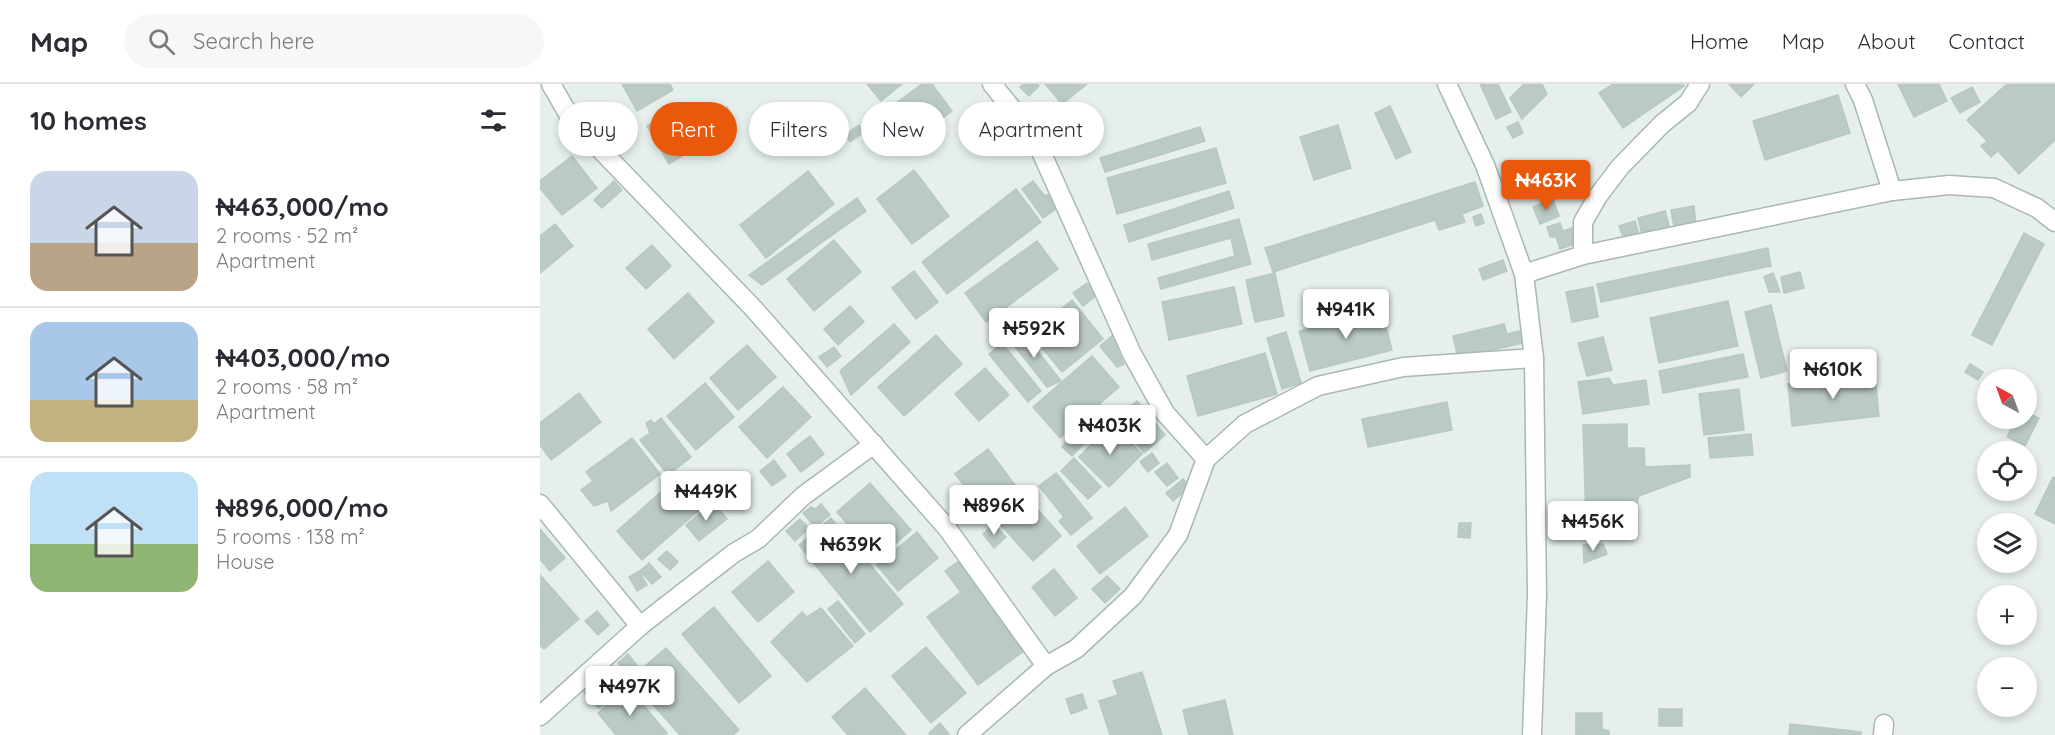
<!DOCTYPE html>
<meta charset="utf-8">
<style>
:root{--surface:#fff;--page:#f7f7f7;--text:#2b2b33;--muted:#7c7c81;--line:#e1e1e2;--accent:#ea580c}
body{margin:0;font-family:Quicksand,sans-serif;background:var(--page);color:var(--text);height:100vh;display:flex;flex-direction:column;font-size:22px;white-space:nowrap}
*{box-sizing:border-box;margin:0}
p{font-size:20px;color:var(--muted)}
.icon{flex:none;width:33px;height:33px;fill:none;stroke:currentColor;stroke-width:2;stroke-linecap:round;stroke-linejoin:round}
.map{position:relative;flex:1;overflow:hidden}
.details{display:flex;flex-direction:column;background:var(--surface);width:540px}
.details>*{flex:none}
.top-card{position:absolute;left:18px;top:18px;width:570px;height:54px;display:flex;gap:12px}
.needle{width:39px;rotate:319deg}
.fabs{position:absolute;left:1437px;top:285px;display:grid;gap:12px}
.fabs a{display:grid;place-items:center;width:60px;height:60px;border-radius:50%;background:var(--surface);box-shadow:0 3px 9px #0003;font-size:30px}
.price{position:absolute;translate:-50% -51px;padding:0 14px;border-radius:6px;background:#fff;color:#222;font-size:20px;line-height:39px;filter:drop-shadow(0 2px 3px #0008)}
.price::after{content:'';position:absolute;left:50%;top:36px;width:18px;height:14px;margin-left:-9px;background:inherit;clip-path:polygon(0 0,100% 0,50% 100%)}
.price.current{background:var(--accent);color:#fff}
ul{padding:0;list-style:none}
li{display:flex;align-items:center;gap:18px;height:150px;padding:0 30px}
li+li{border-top:2px solid var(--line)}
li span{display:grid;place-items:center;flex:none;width:168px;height:120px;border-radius:18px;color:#555}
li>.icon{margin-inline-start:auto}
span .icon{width:72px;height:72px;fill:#fffc;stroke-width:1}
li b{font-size:26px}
h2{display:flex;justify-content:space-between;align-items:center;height:72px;padding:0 30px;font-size:26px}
.tag{padding:0 21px;border-radius:27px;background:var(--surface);box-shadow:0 3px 9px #0003;font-size:21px;line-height:54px}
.tag.current{background:var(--accent);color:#fff}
header{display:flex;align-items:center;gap:36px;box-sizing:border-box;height:84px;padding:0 30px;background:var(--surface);border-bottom:2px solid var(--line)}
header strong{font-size:28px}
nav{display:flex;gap:33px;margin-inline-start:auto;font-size:21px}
.search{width:420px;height:54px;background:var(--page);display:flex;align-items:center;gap:15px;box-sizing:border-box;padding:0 21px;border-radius:33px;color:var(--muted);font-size:22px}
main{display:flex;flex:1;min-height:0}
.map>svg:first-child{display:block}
.building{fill:#bbcac4;stroke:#b8c9c2;stroke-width:1.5}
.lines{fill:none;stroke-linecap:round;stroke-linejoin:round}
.minor-casing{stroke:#a8b8b2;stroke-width:21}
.minor{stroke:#fff;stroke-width:18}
</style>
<header>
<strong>Map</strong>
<div class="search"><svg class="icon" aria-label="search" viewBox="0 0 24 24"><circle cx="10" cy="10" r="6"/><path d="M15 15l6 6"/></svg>Search here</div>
<nav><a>Home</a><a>Map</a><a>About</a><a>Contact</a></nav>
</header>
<main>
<section class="details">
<h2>10 homes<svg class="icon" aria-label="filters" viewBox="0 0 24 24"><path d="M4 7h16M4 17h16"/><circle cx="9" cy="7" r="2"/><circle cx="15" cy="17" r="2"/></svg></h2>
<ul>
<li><span style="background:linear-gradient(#c9d6e8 60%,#b9a48a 0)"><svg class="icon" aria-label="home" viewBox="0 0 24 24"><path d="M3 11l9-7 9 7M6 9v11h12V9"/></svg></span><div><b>₦463,000/mo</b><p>2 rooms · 52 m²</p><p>Apartment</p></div></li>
<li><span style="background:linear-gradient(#a9c7e8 65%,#c2b280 0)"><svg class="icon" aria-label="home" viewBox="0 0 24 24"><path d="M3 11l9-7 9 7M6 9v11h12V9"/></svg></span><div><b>₦403,000/mo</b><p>2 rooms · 58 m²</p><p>Apartment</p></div></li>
<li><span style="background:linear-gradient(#bfe0f5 60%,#8fb573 0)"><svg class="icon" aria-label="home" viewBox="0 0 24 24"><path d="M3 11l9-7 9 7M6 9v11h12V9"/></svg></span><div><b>₦896,000/mo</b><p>5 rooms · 138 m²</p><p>House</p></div></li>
</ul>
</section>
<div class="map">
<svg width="1515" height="651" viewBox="0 0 1515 651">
<rect width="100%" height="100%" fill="#e6efeb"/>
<g class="building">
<polygon points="82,0 130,0 133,6 97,27"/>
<polygon points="327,0 362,0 341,17"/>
<polygon points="382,0 392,0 412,27 360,65 337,33"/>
<polygon points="484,0 497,0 499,2 489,12 480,3"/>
<polygon points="505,0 547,0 522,20"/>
<polygon points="940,0 958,0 971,28 956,35"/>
<polygon points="984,0 1002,0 1007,10 982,35 970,14"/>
<polygon points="1073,0 1143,0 1144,2 1083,44 1059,9"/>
<polygon points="1189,0 1214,0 1201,13"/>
<polygon points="1358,0 1399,0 1407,17 1374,33"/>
<polygon points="1467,0 1515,0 1515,56 1479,90 1458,67 1451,73 1441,62 1447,57 1427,36"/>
<polygon points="1432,3 1440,18 1420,29 1411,14"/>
<polygon points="1298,11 1310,49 1225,76 1213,37"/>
<polygon points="144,20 167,57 129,80 107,42"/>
<polygon points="850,22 871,68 856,75 835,29"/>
<polygon points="187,23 195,38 180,46 172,30"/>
<polygon points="978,38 983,49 973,54 967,43"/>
<polygon points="319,41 324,48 310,58 305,51"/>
<polygon points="798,41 811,84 774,96 760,53"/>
<polygon points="660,43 665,57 565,88 560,74"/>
<polygon points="676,64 686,99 577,130 567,94"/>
<polygon points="32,72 57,104 22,131 0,104 0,97"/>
<polygon points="995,78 1001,100 984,105 978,83"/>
<polygon points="1012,84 1021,94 1009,99 1005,91"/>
<polygon points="374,86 409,132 372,160 337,115"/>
<polygon points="268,87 294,120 226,174 200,141"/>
<polygon points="74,97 82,106 62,124 54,116"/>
<polygon points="493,97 504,111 511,111 519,123 503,134 482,105"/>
<polygon points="935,98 943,122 922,130 925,138 899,146 895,136 733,188 725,164"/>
<polygon points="476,105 501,138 407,210 382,178"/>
<polygon points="689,107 694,124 589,158 584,141"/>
<polygon points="317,114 326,127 222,201 209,191"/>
<polygon points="1013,115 1019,132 1000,140 993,123"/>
<polygon points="1154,122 1156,140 1134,143 1131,126"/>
<polygon points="1125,127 1130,145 1102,151 1098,134"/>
<polygon points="941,130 944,139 936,142 933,133"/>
<polygon points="699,135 711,180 621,205 618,194 695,172 691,154 612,176 608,160"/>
<polygon points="1095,137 1099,150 1084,155 1079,142"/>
<polygon points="1020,139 1023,147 1032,144 1037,159 1020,165 1016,153 1010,153 1007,143"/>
<polygon points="15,140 33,162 0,189 0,152"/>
<polygon points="1484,149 1504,160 1452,261 1432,251"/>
<polygon points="294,156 321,188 274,227 247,195"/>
<polygon points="497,157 518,185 446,238 425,209"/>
<polygon points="112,161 131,182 106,205 86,184"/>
<polygon points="1228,164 1231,182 1061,218 1057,200"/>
<polygon points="963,176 967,187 943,196 939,185"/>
<polygon points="374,187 398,218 376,235 352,204"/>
<polygon points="1260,188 1264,204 1244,209 1241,193"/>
<polygon points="735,189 744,232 715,238 706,196"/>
<polygon points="1233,189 1240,208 1229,208 1224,193"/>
<polygon points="547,199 557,211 543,222 533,209"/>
<polygon points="694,203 702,240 629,256 622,218"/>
<polygon points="1053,203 1058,233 1032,238 1026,208"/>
<polygon points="148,209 174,238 134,275 108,245"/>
<polygon points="532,216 563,255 522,288 491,250"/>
<polygon points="1188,217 1198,262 1119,279 1110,234"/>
<polygon points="1231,221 1247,287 1221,294 1205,228"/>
<polygon points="310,222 324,238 298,261 284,245"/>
<polygon points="842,226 852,266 770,287 759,247"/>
<polygon points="354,240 370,258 311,311 300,287"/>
<polygon points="964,240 967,250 980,247 983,259 918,274 913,252"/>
<polygon points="481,246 521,297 507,303 469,255"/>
<polygon points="746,248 761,299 742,305 727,254"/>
<polygon points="396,251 422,280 364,332 338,303"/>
<polygon points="573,251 582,262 577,265 584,280 577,283 560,262"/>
<polygon points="1063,253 1072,286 1047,292 1038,259"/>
<polygon points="462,259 501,307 488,318 449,270"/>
<polygon points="207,261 236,293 198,326 170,294"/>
<polygon points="294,263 301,272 287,283 279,273"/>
<polygon points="725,269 737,310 658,332 647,292"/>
<polygon points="1203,270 1208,293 1123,309 1119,287"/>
<polygon points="552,272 579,303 520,354 493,323"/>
<polygon points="1430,280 1443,288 1438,296 1425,288"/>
<polygon points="445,284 469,311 439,337 415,310"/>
<polygon points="1335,291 1339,332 1252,342 1248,300"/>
<polygon points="1069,294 1073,301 1106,296 1109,320 1043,330 1038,298"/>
<polygon points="165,299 194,333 156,366 127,332"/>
<polygon points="243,303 271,333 227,374 199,343"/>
<polygon points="1199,305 1204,346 1164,351 1159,310"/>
<polygon points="39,309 61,338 11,376 0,361 0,339"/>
<polygon points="597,317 625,351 604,369 576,335"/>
<polygon points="907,318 912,346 828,363 822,335"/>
<polygon points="1486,328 1499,334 1485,362 1467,353 1476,334 1486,334"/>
<polygon points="121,334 151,373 128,391 100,356 110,349 106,339 111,336 114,340"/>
<polygon points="544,340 554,349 532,372 522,363"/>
<polygon points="572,340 602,370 569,403 539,373"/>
<polygon points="1087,340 1087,364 1104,364 1105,383 1150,381 1150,393 1099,412 1092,437 1046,439 1043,341"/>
<polygon points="1211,350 1213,371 1170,374 1168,354"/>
<polygon points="270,352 284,370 261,388 247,370"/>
<polygon points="92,354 120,390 71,427 68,417 54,422 41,406 53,397 46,388"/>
<polygon points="448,365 475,401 443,426 415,390"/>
<polygon points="612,369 619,379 608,388 600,378"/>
<polygon points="534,374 561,403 548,415 521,387"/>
<polygon points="234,376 246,392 232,402 220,387"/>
<polygon points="627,379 638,394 627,402 615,388"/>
<polygon points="516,389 552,434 531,451 519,437 524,433 499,402"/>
<polygon points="1513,393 1515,394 1515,440 1495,430"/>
<polygon points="643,395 650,403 633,417 626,409"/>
<polygon points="132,398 158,427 102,476 77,447"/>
<polygon points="330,399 371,446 338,475 297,428"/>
<polygon points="488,414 521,452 493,477 459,439"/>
<polygon points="173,418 187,435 159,457 146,441"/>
<polygon points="281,420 290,431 275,443 263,429 271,423 275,425"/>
<polygon points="585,423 608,452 560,490 537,462"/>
<polygon points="291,434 363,520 330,548 259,461"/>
<polygon points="260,435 269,444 255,457 246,447"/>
<polygon points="919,439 931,439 930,454 918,453"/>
<polygon points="454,440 466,453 454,464 443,450"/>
<polygon points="0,445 25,474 10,487 0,475"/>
<polygon points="377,448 398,474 358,507 337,481"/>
<polygon points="1063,460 1067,470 1044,479 1043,461"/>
<polygon points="127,467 138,478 130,486 118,475"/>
<polygon points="228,477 254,508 218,538 192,508"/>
<polygon points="419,477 485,566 438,601 387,533 421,508 405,487"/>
<polygon points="109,479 121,493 112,500 100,487"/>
<polygon points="514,485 537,514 515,532 492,503"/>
<polygon points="99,487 107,501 97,507 89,493"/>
<polygon points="1,492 39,535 4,565 0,561"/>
<polygon points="567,492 580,505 565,519 552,505"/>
<polygon points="298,517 325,550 315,559 288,525"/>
<polygon points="174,523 231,592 199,619 142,550"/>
<polygon points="281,524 313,562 267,598 231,558 262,528 267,533"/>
<polygon points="57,527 69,541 58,551 45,537"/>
<polygon points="386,563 426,609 391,639 352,592"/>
<polygon points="126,564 199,646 193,651 140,651 90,595"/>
<polygon points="88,570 99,584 89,593 78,579"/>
<polygon points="602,588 622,651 570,651 559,617 578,611 573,597"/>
<polygon points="55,598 70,615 59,624 44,608"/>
<polygon points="88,603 127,649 124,651 76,651 58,629"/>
<polygon points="325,604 366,651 308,651 292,633"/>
<polygon points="542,610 547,624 531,630 526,615"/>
<polygon points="685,616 693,651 649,651 643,626"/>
<rect x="1119" y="625" width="23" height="17"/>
<polygon points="1036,629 1062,629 1062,645 1069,647 1069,651 1036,651"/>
<polygon points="400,639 409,650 390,651 389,649"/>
<polygon points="1250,640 1321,648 1321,651 1249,651"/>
</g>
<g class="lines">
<g class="minor-casing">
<g id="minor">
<polyline points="11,0 31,35 214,225 407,444 506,582"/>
<polyline points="452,0 494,52 592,270 625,329 666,375"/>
<polyline points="907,0 945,81 984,190 994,274 997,511 992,651"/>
<polyline points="1315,0 1323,16 1352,107"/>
<polyline points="1043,171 1043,138 1058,112 1080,83 1122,40 1148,19 1160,0"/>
<polyline points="984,190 1043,171 1352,107 1409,101 1454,104 1497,124 1515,138"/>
<polyline points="0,420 100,542"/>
<polyline points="0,632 100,542 194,469 218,455 263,412 334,360"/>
<polyline points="427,651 506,582 536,565 593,512 638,451 666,375 705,340 778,302 863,283 994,274"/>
<polyline points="1343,651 1344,640"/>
</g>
</g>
<use href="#minor" class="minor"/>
</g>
</svg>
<div class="fabs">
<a><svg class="needle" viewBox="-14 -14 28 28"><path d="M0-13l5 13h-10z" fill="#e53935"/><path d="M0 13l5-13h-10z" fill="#7c7c81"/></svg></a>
<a><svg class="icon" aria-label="locate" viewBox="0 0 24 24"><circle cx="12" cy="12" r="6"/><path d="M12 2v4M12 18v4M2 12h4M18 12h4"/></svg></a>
<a><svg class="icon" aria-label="layers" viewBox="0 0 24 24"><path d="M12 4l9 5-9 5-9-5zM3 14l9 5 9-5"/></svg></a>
<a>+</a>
<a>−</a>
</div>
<b class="price current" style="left:1006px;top:127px">₦463K</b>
<b class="price" style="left:806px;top:256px">₦941K</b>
<b class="price" style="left:494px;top:275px">₦592K</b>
<b class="price" style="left:1293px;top:316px">₦610K</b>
<b class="price" style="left:570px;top:372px">₦403K</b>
<b class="price" style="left:166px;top:438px">₦449K</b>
<b class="price" style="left:454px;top:452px">₦896K</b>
<b class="price" style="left:1053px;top:468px">₦456K</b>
<b class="price" style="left:311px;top:491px">₦639K</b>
<b class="price" style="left:90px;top:633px">₦497K</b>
<div class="top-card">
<a class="tag">Buy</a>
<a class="tag current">Rent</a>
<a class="tag">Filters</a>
<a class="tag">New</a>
<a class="tag">Apartment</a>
</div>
</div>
</main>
